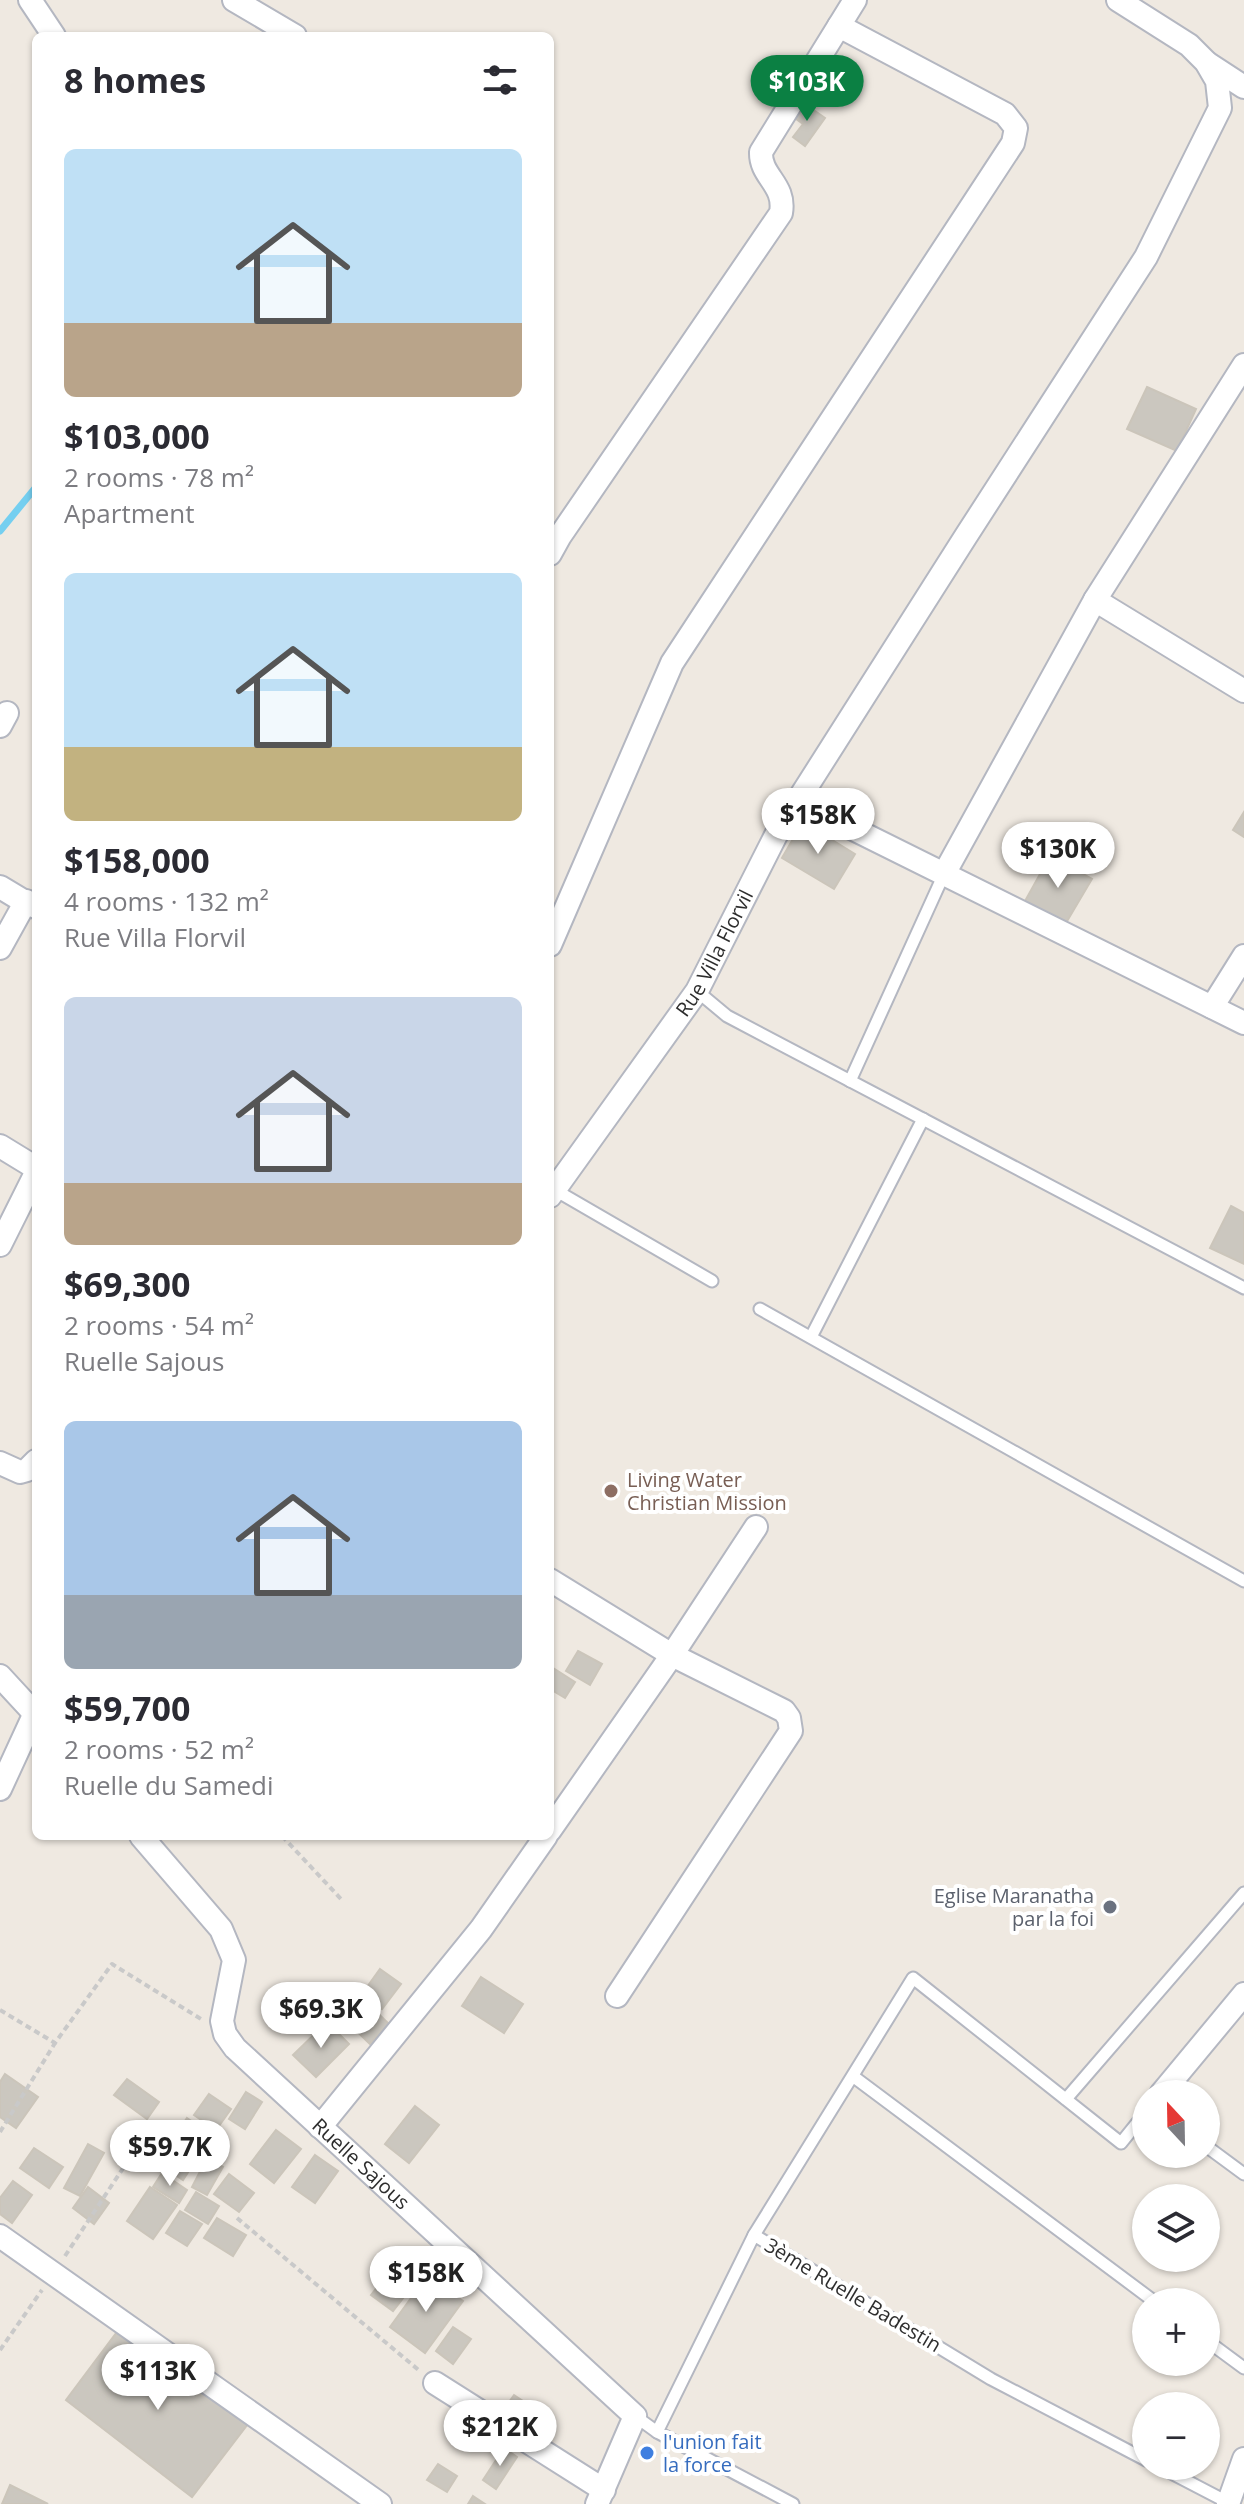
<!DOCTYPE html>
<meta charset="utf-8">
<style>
:root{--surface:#fff;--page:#f7f7f7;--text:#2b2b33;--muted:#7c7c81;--accent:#0b8043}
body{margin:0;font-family:"Open Sans",sans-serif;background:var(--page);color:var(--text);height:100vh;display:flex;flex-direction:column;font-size:30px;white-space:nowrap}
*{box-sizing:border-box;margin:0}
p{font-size:26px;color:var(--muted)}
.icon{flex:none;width:44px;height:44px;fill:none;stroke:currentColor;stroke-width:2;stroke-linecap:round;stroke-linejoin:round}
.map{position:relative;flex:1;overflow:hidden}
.sheet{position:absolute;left:32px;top:32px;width:522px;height:1808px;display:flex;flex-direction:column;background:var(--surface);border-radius:12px;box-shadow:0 2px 6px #0004}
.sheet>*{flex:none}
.needle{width:52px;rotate:338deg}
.fabs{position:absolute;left:1132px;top:2080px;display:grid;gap:16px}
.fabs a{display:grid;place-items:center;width:88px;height:88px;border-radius:50%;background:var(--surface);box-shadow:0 2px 6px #0004;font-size:40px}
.price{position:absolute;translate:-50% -68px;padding:0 18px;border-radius:28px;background:#fff;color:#222;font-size:26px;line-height:52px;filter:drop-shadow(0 2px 4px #0008)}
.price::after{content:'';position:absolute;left:50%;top:48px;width:24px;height:18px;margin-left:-12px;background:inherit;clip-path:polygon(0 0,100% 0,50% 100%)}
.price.current{background:var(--accent);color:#fff}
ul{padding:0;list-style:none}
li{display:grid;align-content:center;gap:16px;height:424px;padding:0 32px}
li span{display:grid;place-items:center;height:248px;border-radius:12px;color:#555}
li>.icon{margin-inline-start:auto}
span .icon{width:144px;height:144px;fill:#fffc;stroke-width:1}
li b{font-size:34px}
h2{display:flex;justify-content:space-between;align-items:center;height:96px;padding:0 32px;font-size:34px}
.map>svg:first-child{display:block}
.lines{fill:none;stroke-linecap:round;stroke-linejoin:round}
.stream{stroke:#75cff0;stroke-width:7}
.building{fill:#cbc7bf;stroke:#cbc5ba;stroke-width:2}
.service-casing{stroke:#b4b7c1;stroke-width:15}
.minor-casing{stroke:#b4b7c1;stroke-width:26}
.path{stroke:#c9c9c9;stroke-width:4;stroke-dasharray:6 4;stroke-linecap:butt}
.service{stroke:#fff;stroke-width:11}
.minor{stroke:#fff;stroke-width:22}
.education-dot{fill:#8d6e63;stroke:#fff;stroke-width:3}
.worship-dot{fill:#6b7280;stroke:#fff;stroke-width:3}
.shop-dot{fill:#3f7fe0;stroke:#fff;stroke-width:3}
.labels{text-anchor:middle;stroke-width:8;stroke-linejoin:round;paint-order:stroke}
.street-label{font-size:20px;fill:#2e2e2e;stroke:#fff}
.education-label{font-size:20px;fill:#785e54;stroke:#fff;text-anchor:start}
.worship-label{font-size:20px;fill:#5b616d;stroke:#fff;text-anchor:end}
.shop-label{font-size:20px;fill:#366cbe;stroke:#fff;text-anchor:start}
</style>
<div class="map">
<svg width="1244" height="2504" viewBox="0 0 1244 2504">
<rect width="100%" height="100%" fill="#efe9e1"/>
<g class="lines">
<polyline class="stream" points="0,531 36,487"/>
</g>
<g class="building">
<polygon points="802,102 825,118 805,146 793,137 803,124 792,116"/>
<polygon points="1147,387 1196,409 1177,451 1127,429"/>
<polygon points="1244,812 1244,837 1233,830"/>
<polygon points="803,822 855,854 834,889 782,858"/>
<polygon points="1050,856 1092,879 1066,923 1025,901"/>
<polygon points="1231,1206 1244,1213 1244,1264 1210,1248"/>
<polygon points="578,1651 602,1664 590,1685 566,1671"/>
<polygon points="550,1666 575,1682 565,1698 550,1689"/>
<polygon points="380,1969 401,1984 382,2009 362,1994"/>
<polygon points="481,1977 523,2004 504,2033 462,2006"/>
<polygon points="364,2000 389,2024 370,2044 345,2020"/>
<polygon points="327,2022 349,2044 316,2077 293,2055"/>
<polygon points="5,2074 38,2097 16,2128 0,2117 0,2082"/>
<polygon points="127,2079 159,2102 147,2119 114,2095"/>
<polygon points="246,2092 262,2102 245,2129 229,2119"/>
<polygon points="209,2094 231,2109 216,2130 194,2115"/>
<polygon points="415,2106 439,2125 409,2163 385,2144"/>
<polygon points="187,2118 215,2137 200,2160 172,2141"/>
<polygon points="276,2130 301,2149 274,2183 250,2164"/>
<polygon points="88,2144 104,2153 80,2196 64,2188"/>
<polygon points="34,2148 63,2167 49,2188 20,2168"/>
<polygon points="173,2149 194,2163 183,2180 162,2166"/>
<polygon points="315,2155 338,2171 315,2203 292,2187"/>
<polygon points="207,2158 223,2167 207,2195 192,2187"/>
<polygon points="162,2173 187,2190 179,2203 153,2187"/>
<polygon points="229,2174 254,2193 239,2212 214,2194"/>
<polygon points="13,2181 32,2195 12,2223 0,2214 0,2198"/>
<polygon points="88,2187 109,2203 94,2224 73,2208"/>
<polygon points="150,2187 177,2205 153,2239 127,2221"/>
<polygon points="196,2192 219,2206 208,2224 185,2210"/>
<polygon points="180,2211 202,2224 187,2246 166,2233"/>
<polygon points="217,2218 246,2235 233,2256 204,2238"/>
<polygon points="392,2268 414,2284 393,2311 371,2295"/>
<polygon points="427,2276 463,2301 425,2353 390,2327"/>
<polygon points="453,2327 471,2339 453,2364 436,2351"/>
<polygon points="120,2328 251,2420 192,2497 66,2400"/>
<polygon points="514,2395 538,2411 526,2428 502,2412"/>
<polygon points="504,2448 517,2457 496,2489 483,2480"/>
<polygon points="438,2464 457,2476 447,2492 427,2480"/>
<polygon points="10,2485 48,2504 2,2504"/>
<polygon points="473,2496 485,2504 468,2504"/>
</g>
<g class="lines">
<g class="service-casing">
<g id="service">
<polyline points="697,991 727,1016 1244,1288"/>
<polyline points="850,1081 944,874"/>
<polyline points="555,1190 712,1281"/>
<polyline points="760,1309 1244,1581"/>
<polyline points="811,1337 923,1119"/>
<polyline points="854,2077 1155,2302"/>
<polyline points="1066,2099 1244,1893"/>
<polyline points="1206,2146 1244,2174"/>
<polyline points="754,2235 913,1978 1121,2143 1146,2112"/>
<polyline points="1206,2340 1244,2368"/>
<polyline points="635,2416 657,2432 793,2504"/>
<polyline points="657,2432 754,2235 991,2379 1146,2460"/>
<polyline points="1158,2466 1227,2502"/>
</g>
</g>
<g class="minor-casing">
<g id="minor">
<polyline points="30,0 54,36"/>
<polyline points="234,0 295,36"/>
<polyline points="1207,63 1244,87"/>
<path d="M550 554 560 536 781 213C786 184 760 177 761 152L855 0"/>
<polyline points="1095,600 1244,691"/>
<polyline points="0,726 7,713"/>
<polyline points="799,802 1244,1023"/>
<polyline points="944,874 1095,600 1244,365"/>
<polyline points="0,887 25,902"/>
<polyline points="550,945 672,663 1013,143 1016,128 1005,114 839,26"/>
<polyline points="0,948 26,901 36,907"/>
<polyline points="1212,1007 1244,956"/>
<polyline points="0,1146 36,1168"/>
<path id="s1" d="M550 1196 697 991 776 835 966 536 1146 257 1220 108 1217 81 1206 62 1189 45 1118 0"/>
<polyline points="0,1245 36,1173"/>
<polyline points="0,1463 20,1472 27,1470 36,1461"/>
<polyline points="550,1580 672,1655 784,1711 789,1718 791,1731 617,1996"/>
<polyline points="0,1676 36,1715"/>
<polyline points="0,1789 35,1713"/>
<polyline points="550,1830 672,1655 756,1527"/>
<path id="s2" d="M141 1836 221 1929 234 1960 222 2021 225 2034 235 2048 635 2416 597 2504"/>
<polyline points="1161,2094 1244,1994"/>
<polyline points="320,2127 481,1929 546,1836"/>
<polyline points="0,2236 380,2504"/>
<polyline points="435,2383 604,2490"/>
<polyline points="1228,2504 1244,2459"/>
</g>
</g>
<g class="path">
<polyline points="282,1836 341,1899"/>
<polyline points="0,2010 55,2043 112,1964 201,2019"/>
<polyline points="0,2132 55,2043"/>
<polyline points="237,2218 421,2372"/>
<polyline points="65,2256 147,2132"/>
<polyline points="0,2350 42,2290"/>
</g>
<use href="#service" class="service"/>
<use href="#minor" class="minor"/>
</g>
<circle class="education-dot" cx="611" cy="1491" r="8"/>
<circle class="worship-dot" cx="1110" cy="1907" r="8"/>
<circle class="shop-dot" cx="647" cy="2453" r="8"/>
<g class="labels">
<g class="street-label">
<text dy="7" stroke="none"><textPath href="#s1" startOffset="294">Rue Villa Florvil</textPath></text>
<text dy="7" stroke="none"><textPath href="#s2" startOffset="420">Ruelle Sajous</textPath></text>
<text transform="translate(853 2295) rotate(31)" y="7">3ème Ruelle Badestin</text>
</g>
<g class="education-label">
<text x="627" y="1487">Living Water<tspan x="627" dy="23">Christian Mission</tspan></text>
</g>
<g class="worship-label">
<text x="1094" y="1903">Eglise Maranatha<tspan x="1094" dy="23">par la foi</tspan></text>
</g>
<g class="shop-label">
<text x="663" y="2449">l'union fait<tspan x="663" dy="23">la force</tspan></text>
</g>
</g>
</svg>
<div class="fabs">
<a><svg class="needle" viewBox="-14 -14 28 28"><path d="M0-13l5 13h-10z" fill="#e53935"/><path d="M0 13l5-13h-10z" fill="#7c7c81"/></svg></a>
<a><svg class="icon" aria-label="layers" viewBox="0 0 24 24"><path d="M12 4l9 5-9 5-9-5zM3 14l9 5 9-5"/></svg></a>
<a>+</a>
<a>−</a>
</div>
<b class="price current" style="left:807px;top:123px">$103K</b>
<b class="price" style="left:818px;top:856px">$158K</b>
<b class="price" style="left:1058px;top:890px">$130K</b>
<b class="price" style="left:321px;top:2050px">$69.3K</b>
<b class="price" style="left:170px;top:2188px">$59.7K</b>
<b class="price" style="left:426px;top:2314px">$158K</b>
<b class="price" style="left:158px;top:2412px">$113K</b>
<b class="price" style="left:500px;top:2468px">$212K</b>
<section class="sheet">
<h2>8 homes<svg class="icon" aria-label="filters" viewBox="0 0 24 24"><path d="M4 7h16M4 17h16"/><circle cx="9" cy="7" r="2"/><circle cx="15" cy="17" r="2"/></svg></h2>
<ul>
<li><span style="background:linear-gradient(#bfe0f5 70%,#b9a48a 0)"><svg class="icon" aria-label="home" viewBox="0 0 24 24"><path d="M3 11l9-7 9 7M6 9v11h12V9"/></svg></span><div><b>$103,000</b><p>2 rooms · 78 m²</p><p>Apartment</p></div></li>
<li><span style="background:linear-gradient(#bfe0f5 70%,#c2b280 0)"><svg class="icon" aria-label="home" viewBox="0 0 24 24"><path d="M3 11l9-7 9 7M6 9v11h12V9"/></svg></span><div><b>$158,000</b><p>4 rooms · 132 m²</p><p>Rue Villa Florvil</p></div></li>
<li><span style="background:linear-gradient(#c9d6e8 75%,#b9a48a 0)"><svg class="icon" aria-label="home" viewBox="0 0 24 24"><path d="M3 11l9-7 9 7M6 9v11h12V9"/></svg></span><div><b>$69,300</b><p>2 rooms · 54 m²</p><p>Ruelle Sajous</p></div></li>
<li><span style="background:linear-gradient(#a9c7e8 70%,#9aa5b1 0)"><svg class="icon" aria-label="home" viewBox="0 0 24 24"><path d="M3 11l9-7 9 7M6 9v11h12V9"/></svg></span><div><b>$59,700</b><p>2 rooms · 52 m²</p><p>Ruelle du Samedi</p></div></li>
</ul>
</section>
</div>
